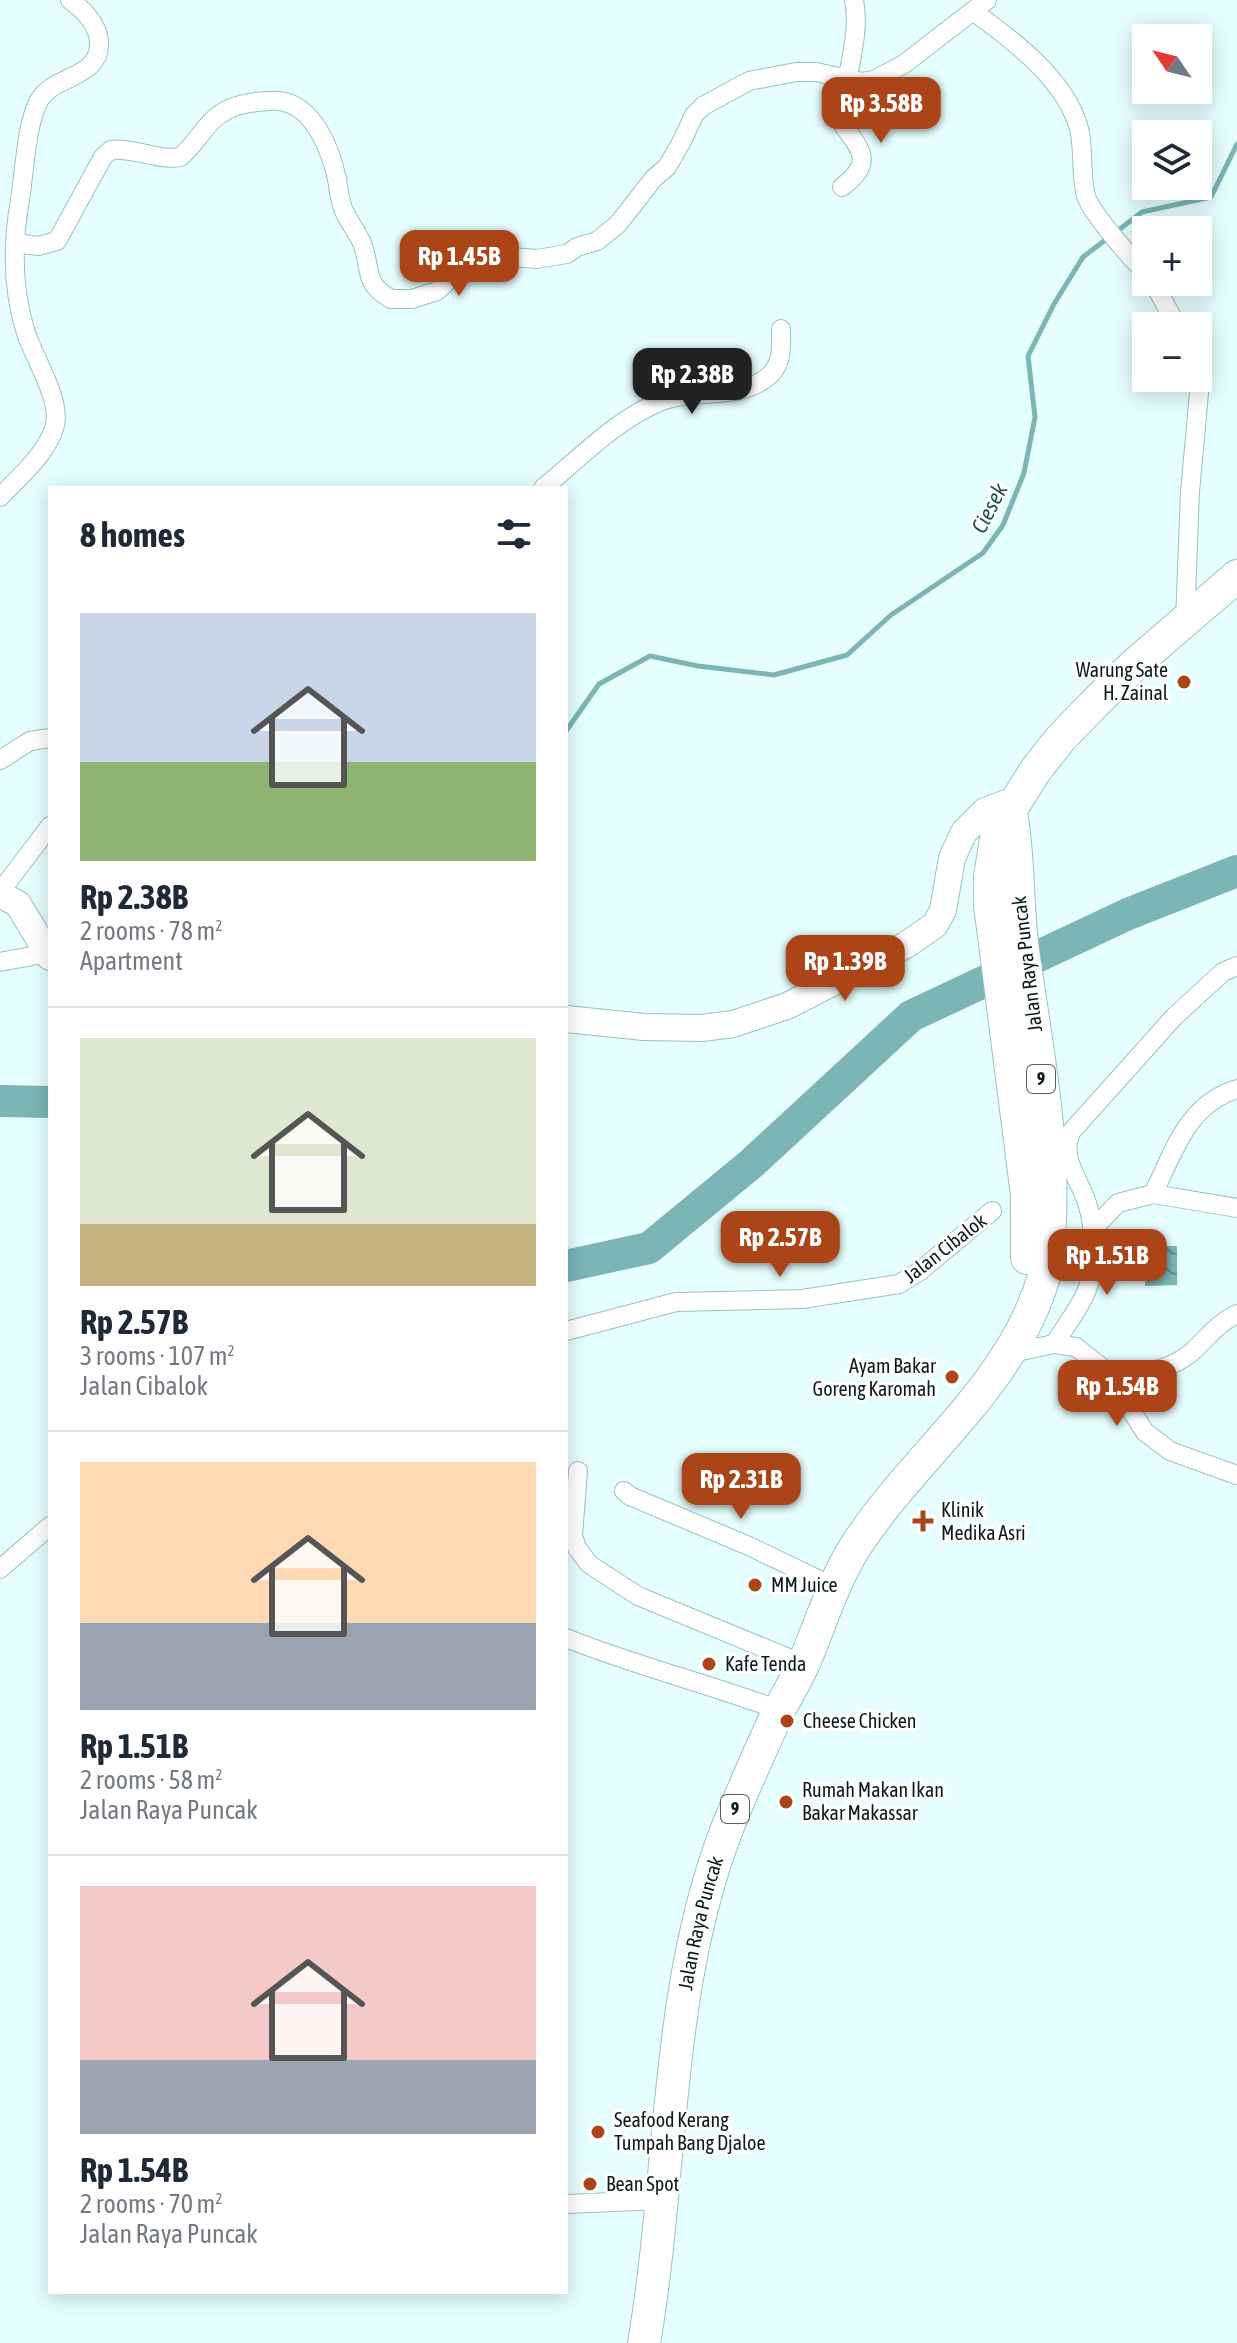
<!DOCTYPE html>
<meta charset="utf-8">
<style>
:root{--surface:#fff;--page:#f6f6f7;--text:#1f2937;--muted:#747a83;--line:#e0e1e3;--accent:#ab4518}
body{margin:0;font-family:"Asap Condensed",sans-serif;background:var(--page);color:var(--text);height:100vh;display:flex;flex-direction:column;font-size:30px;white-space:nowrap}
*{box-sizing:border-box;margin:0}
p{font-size:26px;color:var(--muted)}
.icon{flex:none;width:44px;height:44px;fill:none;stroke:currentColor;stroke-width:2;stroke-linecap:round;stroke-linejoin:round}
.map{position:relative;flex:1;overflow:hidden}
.panel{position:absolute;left:48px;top:486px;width:520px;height:1808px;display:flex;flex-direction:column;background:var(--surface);border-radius:0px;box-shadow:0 4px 20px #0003}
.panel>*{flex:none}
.needle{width:52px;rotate:305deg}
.tools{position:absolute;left:1132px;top:24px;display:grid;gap:16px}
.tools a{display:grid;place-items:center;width:80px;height:80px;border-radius:0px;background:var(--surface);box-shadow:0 4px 20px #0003;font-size:40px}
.price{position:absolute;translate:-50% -68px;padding:0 18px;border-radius:16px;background:var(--accent);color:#fff;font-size:26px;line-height:52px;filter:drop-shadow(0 2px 4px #0008)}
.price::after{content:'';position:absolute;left:50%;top:48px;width:24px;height:18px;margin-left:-12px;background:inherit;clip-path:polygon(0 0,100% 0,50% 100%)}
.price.current{background:#222;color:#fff}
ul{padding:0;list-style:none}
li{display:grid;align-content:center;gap:16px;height:424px;padding:0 32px}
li+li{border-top:2px solid var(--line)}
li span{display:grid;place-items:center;height:248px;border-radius:0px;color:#555}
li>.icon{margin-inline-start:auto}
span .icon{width:144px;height:144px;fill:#fffc;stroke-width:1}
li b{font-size:34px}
h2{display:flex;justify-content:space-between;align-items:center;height:96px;padding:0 32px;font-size:34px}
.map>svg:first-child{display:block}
.water{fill:url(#water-waves)}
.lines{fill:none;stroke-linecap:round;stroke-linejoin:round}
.stream{stroke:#7bb5b6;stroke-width:5}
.river{stroke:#7bb5b6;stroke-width:32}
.minor-casing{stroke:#9ac1c2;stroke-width:20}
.secondary-casing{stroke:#9ac1c2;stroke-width:28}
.trunk-casing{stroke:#9ac1c2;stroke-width:34}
.minor{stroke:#fff;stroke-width:18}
.secondary{stroke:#fff;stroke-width:26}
.trunk{stroke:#fff;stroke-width:32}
.poi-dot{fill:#ab4518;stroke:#fff;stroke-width:3}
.labels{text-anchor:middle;stroke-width:6;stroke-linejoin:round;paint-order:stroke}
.shield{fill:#fff;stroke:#555f5f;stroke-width:2}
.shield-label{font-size:18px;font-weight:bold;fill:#0c1b1b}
.poi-label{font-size:20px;fill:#0c1b1b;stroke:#fff;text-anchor:start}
.street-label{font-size:20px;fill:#0c1b1b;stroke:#fff}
.water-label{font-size:22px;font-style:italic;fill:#1e5253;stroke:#fff}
</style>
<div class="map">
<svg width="1237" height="2343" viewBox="0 0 1237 2343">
<defs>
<pattern id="water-waves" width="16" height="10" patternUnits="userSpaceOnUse" patternTransform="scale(2)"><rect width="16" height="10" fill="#7bb5b6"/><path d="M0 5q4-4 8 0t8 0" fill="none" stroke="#639293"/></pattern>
</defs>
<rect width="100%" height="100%" fill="#e6fefe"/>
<polygon class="water" points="1146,1246 1177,1246 1177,1285 1145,1286"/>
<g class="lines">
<g class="stream">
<polyline points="1116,232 1142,212 1211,197 1237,144"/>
<polyline points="566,731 599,684 650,656 698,666 774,675 847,655 891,615 983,553 1003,525 1024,473 1035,417 1028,356 1054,304 1083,257 1108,238"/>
</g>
<g class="river">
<polyline points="0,1101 50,1102"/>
<polyline points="566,1266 649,1248 752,1163 911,1016 1128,914 1237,871"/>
</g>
<g class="minor-casing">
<g id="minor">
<path d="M974 12C1010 38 1058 74 1075 117 1086 141 1079 170 1086 196 1091 213 1132 259 1146 273"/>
<path d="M842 187C873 163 863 152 843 125 841 83 862 41 854 0"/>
<path d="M15 243 38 246 57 241 103 157 111 150C134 147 156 161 180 157 198 143 206 120 227 110 240 103 255 102 269 101 309 97 328 142 336 175 339 187 339 200 344 211 349 222 357 232 362 243 372 268 362 283 391 299H412L437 291 459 270 485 255 537 259 567 254 577 247 597 241 618 224 654 178 667 167 682 141 694 115 703 106 749 81 796 72H816L862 82 874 80 904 64 987 0"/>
<polyline points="1153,282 1177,326"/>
<path d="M543 488C579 459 615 421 657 403 693 387 738 403 770 375 783 363 781 345 781 329"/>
<path d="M0 497C19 477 48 453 55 425 61 399 34 358 26 333 12 289 12 245 20 200 24 175 27 118 40 99 54 76 100 77 99 44 99 25 85 11 70 0"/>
<polyline points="1185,621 1190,492 1199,393 1197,378"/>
<polyline points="0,760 30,741 50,738"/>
<polyline points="0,892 50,826"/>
<polyline points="0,962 48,953"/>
<path d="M1153 1194C1174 1152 1187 1104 1237 1089"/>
<polyline points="1092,1230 1118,1203 1153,1194 1237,1208"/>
<polyline points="566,1331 676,1302 802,1299 899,1284 920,1271 992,1211"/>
<path d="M1054 1344C1065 1327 1079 1309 1087 1290 1097 1265 1095 1228 1087 1203 1080 1179 1059 1159 1071 1132L1174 1017 1223 972 1237 966"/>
<polyline points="1011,1353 1054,1344 1076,1347 1106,1371 1145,1432 1170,1451 1237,1475"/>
<path d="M1112 1380C1137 1377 1176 1368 1194 1350 1209 1336 1218 1323 1237 1314"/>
<polyline points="578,1471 573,1536 577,1548 589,1564 638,1596 803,1664"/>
<polyline points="624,1491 630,1496 751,1547 834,1587"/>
<polyline points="0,1569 50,1526"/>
<path d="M566 1638C636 1666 709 1684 779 1710"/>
<polyline points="566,2204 663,2200"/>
</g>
</g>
<g class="secondary-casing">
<g id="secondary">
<polyline points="0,894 18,904 50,957"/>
<polyline points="566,1019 644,1027 702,1028 733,1024 787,1006 906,945 935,925 943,910 952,858 964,832 985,811 1017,799"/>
</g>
</g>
<g class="trunk-casing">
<g id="trunk">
<polyline points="1027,1258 1027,1195 990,905 990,877 997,832 1035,771 1061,738 1095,703 1135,664 1237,576"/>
<path id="s1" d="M644 2343C673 2174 664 1996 725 1834 741 1793 759 1754 777 1714 786 1697 796 1680 804 1663 821 1623 833 1581 857 1544 919 1450 1017 1382 1046 1269 1050 1253 1049 1236 1050 1220 1054 1127 1034 1035 1022 943 1017 900 1019 856 1011 813"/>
</g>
</g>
<use href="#minor" class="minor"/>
<use href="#secondary" class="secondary"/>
<use href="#trunk" class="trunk"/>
</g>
<g class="poi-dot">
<circle cx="1184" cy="682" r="8"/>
<circle cx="952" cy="1377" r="8"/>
<path d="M919 1509h8v8h8v8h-8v8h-8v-8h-8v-8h8z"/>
<circle cx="755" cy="1585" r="8"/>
<circle cx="709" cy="1664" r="8"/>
<circle cx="787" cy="1721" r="8"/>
<circle cx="786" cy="1802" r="8"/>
<circle cx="598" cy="2132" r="8"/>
<circle cx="590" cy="2184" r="8"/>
</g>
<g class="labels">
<g class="shield">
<rect x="1027" y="1065" width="28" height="28" rx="6"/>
<rect x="721" y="1795" width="28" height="28" rx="6"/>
</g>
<g class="shield-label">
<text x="1041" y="1085">9</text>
<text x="735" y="1815">9</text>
</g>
<g class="poi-label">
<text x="1168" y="677" text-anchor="end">Warung Sate<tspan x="1168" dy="23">H. Zainal</tspan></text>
<text x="936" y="1373" text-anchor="end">Ayam Bakar<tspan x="936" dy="23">Goreng Karomah</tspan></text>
<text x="941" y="1517">Klinik<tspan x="941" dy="23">Medika Asri</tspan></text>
<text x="771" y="1592">MM Juice</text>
<text x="725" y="1671">Kafe Tenda</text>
<text x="803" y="1728">Cheese Chicken</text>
<text x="802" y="1797">Rumah Makan Ikan<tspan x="802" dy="23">Bakar Makassar</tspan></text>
<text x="614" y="2127">Seafood Kerang<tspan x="614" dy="23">Tumpah Bang Djaloe</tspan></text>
<text x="606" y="2191">Bean Spot</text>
</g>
<g class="street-label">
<text transform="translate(1027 964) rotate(-97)" y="7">Jalan Raya Puncak</text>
<text transform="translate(945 1248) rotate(-38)" y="7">Jalan Cibalok</text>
<text dy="7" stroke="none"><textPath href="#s1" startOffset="424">Jalan Raya Puncak</textPath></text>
</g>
<g class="water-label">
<text transform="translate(989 508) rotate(-63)" y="8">Ciesek</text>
</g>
</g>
</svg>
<div class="tools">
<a><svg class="needle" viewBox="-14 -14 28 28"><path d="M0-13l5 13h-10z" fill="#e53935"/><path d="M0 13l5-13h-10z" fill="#747a83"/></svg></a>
<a><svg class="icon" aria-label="layers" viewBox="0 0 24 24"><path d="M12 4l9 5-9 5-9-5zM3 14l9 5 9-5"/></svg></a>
<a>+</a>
<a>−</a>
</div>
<b class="price" style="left:881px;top:145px">Rp 3.58B</b>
<b class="price" style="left:459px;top:298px">Rp 1.45B</b>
<b class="price current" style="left:692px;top:416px">Rp 2.38B</b>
<b class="price" style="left:845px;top:1003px">Rp 1.39B</b>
<b class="price" style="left:780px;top:1279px">Rp 2.57B</b>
<b class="price" style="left:1107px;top:1297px">Rp 1.51B</b>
<b class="price" style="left:1117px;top:1428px">Rp 1.54B</b>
<b class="price" style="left:741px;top:1521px">Rp 2.31B</b>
<section class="panel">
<h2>8 homes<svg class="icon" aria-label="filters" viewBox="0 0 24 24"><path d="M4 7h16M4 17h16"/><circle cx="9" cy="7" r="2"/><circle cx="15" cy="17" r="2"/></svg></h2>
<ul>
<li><span style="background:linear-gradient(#c9d6e8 60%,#8fb573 0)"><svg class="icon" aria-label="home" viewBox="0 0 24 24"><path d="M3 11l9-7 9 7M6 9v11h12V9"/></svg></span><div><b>Rp 2.38B</b><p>2 rooms · 78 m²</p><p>Apartment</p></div></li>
<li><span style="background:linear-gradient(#dfe7d0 75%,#c2b280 0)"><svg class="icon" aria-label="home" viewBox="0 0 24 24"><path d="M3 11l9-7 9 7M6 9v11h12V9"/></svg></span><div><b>Rp 2.57B</b><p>3 rooms · 107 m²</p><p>Jalan Cibalok</p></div></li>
<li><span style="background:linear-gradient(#ffd9b3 65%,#9aa5b1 0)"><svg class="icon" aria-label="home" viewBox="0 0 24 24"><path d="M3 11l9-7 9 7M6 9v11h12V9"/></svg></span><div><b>Rp 1.51B</b><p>2 rooms · 58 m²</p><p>Jalan Raya Puncak</p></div></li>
<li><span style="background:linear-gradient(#f6c9c9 70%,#9aa5b1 0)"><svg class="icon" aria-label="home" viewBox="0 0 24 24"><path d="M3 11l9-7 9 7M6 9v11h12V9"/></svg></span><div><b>Rp 1.54B</b><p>2 rooms · 70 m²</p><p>Jalan Raya Puncak</p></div></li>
</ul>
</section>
</div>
